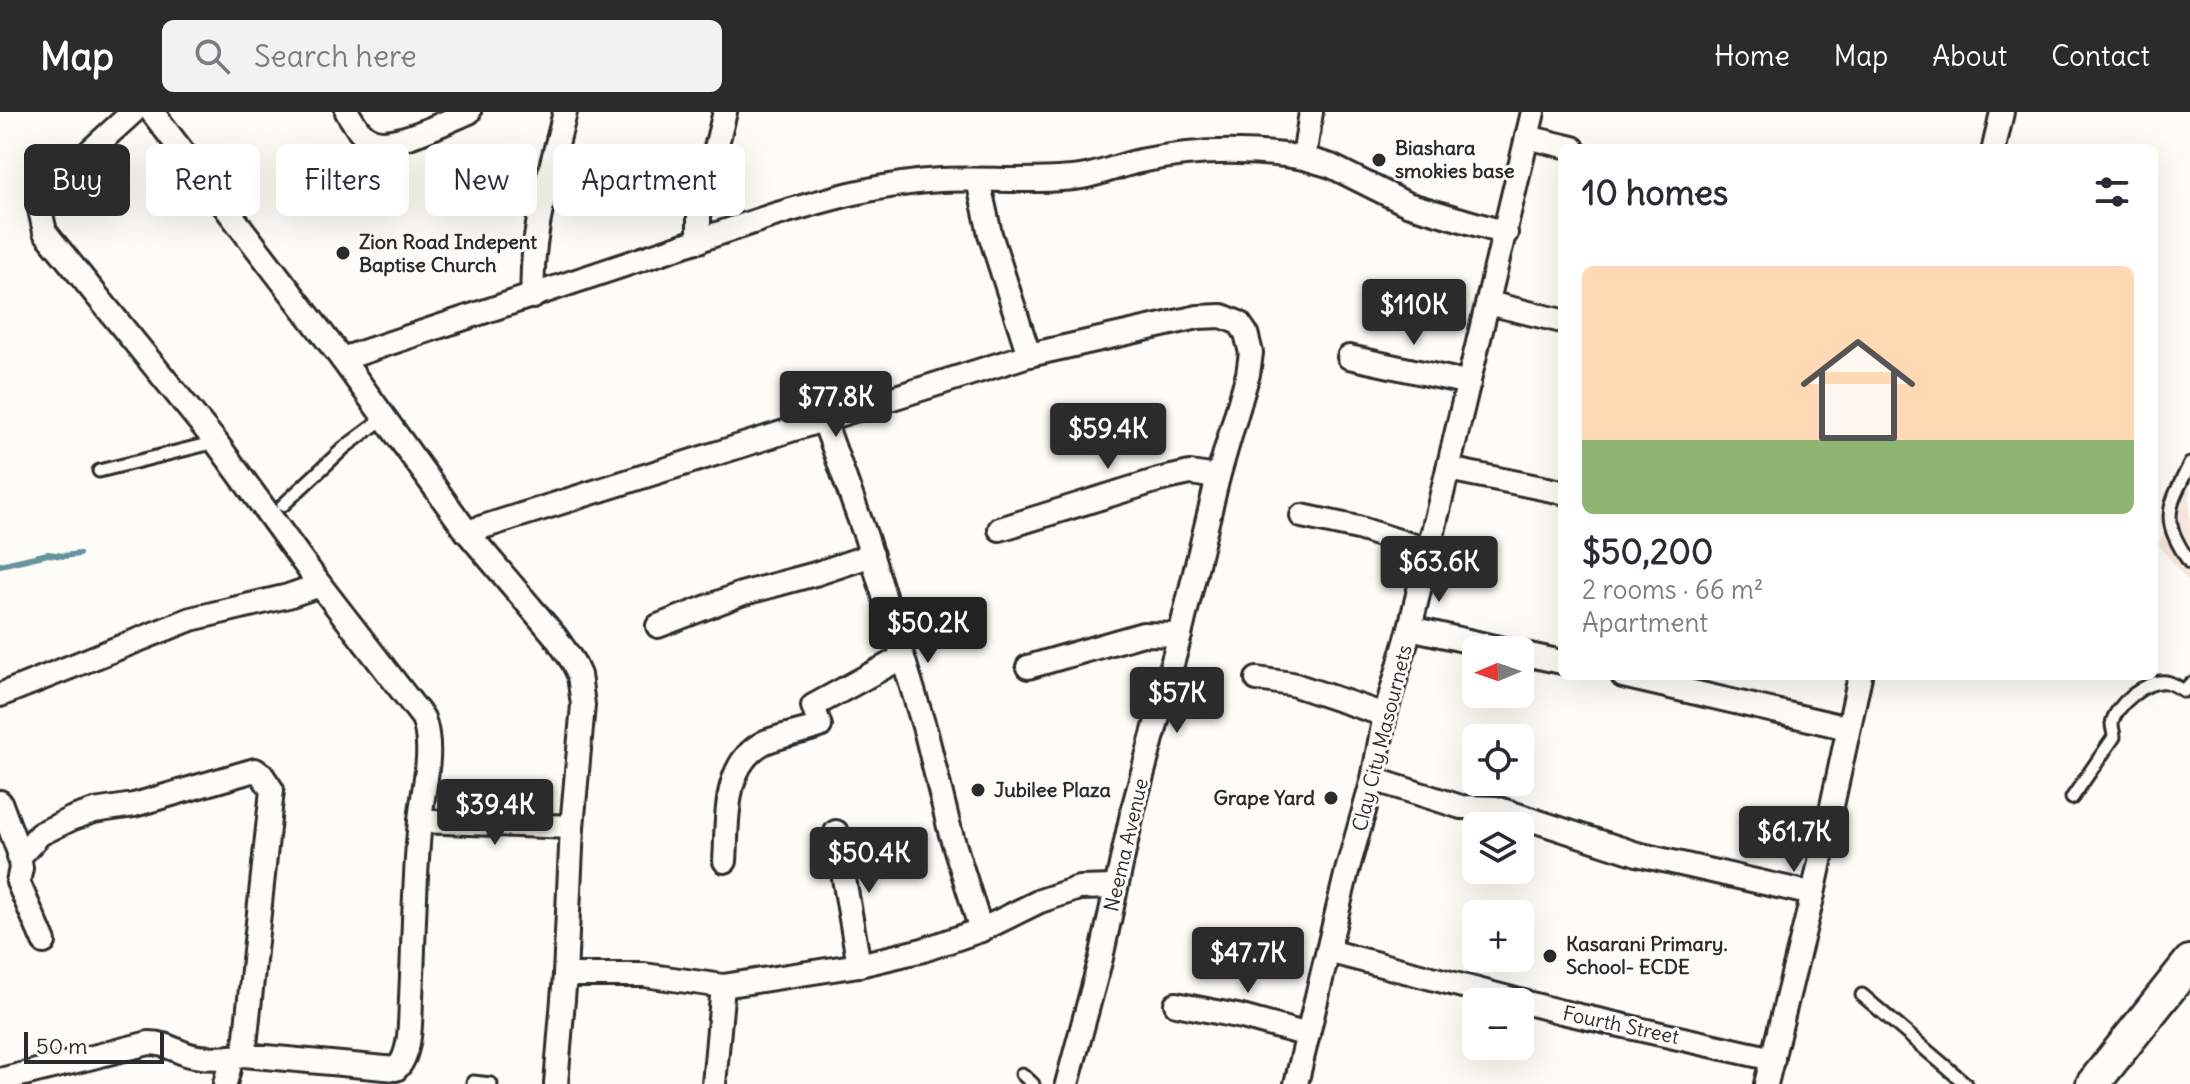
<!DOCTYPE html>
<meta charset="utf-8">
<style>
:root{--surface:#fff;--page:#f2f2f3;--text:#2b2b33;--muted:#7c7c81;--accent:#2b2b2b}
body{margin:0;font-family:Delius,sans-serif;background:var(--page);color:var(--text);height:100vh;display:flex;flex-direction:column;font-size:30px;white-space:nowrap}
*{box-sizing:border-box;margin:0}
p{font-size:26px;color:var(--muted)}
.icon{flex:none;width:44px;height:44px;fill:none;stroke:currentColor;stroke-width:2;stroke-linecap:round;stroke-linejoin:round}
.map{position:relative;flex:1;overflow:hidden}
.sheet{position:absolute;left:1558px;top:32px;width:600px;height:536px;display:flex;flex-direction:column;background:var(--surface);border-radius:12px;box-shadow:0 8px 32px #0002}
.sheet>*{flex:none}
.banner{position:absolute;left:24px;top:32px;width:760px;height:72px;display:flex;gap:16px}
.needle{width:52px;rotate:268deg}
.tools{position:absolute;left:1462px;top:524px;display:grid;gap:16px}
.tools a{display:grid;place-items:center;width:72px;height:72px;border-radius:12px;background:var(--surface);box-shadow:0 8px 32px #0002;font-size:40px}
.scale{position:absolute;left:24px;bottom:20px;width:140px;box-sizing:border-box;padding-left:8px;border:4px solid #2b2b2b;border-top:0;font-size:22px;line-height:28px;white-space:nowrap;color:#2b2b2b;-webkit-text-stroke:6px #fdfcf7;paint-order:stroke}
.price{position:absolute;translate:-50% -68px;padding:0 18px;border-radius:8px;background:var(--accent);color:#fff;font-size:26px;line-height:52px;filter:drop-shadow(0 2px 4px #0008)}
.price::after{content:'';position:absolute;left:50%;top:48px;width:24px;height:18px;margin-left:-12px;background:inherit;clip-path:polygon(0 0,100% 0,50% 100%)}
.price.current{background:#222;color:#fff}
ul{padding:0;list-style:none}
li{display:grid;align-content:center;gap:16px;height:424px;padding:0 24px}
li span{display:grid;place-items:center;height:248px;border-radius:12px;color:#555}
li>.icon{margin-inline-start:auto}
span .icon{width:144px;height:144px;fill:#fffc;stroke-width:1}
li b{font-size:34px}
h2{display:flex;justify-content:space-between;align-items:center;height:96px;padding:0 24px;font-size:34px}
.pill{padding:0 28px;border-radius:12px;background:var(--surface);box-shadow:0 8px 32px #0002;font-size:28px;line-height:72px}
.pill.current{background:var(--accent);color:#fff}
header{display:flex;align-items:center;gap:48px;box-sizing:border-box;height:112px;padding:0 40px;background:var(--accent);color:#fff}
header strong{font-size:38px}
nav{display:flex;gap:44px;margin-inline-start:auto;font-size:28px}
.search{width:560px;height:72px;background:var(--page);display:flex;align-items:center;gap:20px;box-sizing:border-box;padding:0 28px;border-radius:12px;color:var(--muted);font-size:30px}
.map>svg:first-child{display:block}
.built{fill:#f7e7dc}
.lines{fill:none;stroke-linecap:round;stroke-linejoin:round}
.stream{stroke:#65939d;stroke-width:6}
.lane-casing{stroke:#2b2b2b;stroke-width:17}
.street-casing{stroke:#2b2b2b;stroke-width:28}
.secondary-casing{stroke:#2b2b2b;stroke-width:38}
.lane{stroke:#fdfcf7;stroke-width:11}
.street{stroke:#fdfcf7;stroke-width:22}
.secondary{stroke:#fdfcf7;stroke-width:32}
.poi-dot{fill:#2b2b2b;stroke:#fdfcf7;stroke-width:3}
.labels{text-anchor:middle;stroke-width:6;stroke-linejoin:round;paint-order:stroke}
.poi-label{font-size:20px;font-weight:bold;fill:#2b2b2b;stroke:#fdfcf7;text-anchor:start}
.street-label{font-size:20px;fill:#2b2b2b;stroke:#fdfcf7}
</style>
<header>
<strong>Map</strong>
<div class="search"><svg class="icon" aria-label="search" viewBox="0 0 24 24"><circle cx="10" cy="10" r="6"/><path d="M15 15l6 6"/></svg>Search here</div>
<nav><a>Home</a><a>Map</a><a>About</a><a>Contact</a></nav>
</header>
<div class="map">
<svg width="2190" height="972" viewBox="0 0 2190 972">
<rect width="100%" height="100%" fill="#fdfcf7"/>
<filter id="ink" filterUnits="userSpaceOnUse"><feTurbulence type="fractalNoise" baseFrequency=".0125" numOctaves="2"/><feDisplacementMap in="SourceGraphic" scale="16" xChannelSelector="R" yChannelSelector="G"/><feConvolveMatrix kernelMatrix="1 2 1 2 8 2 1 2 1" color-interpolation-filters="sRGB"/></filter>
<g filter="url(#ink)">
<polygon class="built" points="2190,368 2190,472 2158,432"/>
<g class="lines">
<polyline class="stream" points="0,453 48,442 64,444 79,442"/>
<g class="lane-casing">
<g id="lane">
<path d="M2190 352C2167 398 2160 406 2190 451"/>
<polyline points="99,359 216,330"/>
<polyline points="283,393 345,335 384,306"/>
<path d="M2072 686 2114 625C2114 621 2112 616 2112 612 2114 594 2147 567 2166 570 2172 571 2179 576 2184 579L2190 572"/>
<polyline points="1862,883 1966,972"/>
<polyline points="1022,962 1033,972"/>
<polyline points="473,970 491,972"/>
</g>
</g>
<g class="street-casing">
<g id="street">
<polyline points="152,0 342,247 467,420 555,524 573,550 579,563 583,593 572,715 565,863 556,972"/>
<path d="M347 0C354 11 360 23 372 28 395 37 447 9 469 0"/>
<polyline points="1311,0 1304,46 1331,54 1407,92 1506,121"/>
<polyline points="1527,25 1573,36"/>
<polyline points="1994,36 2002,0"/>
<polyline points="978,68 990,122 1029,243"/>
<polyline points="699,129 699,103 725,0"/>
<path d="M533 185C529 123 551 60 565 0"/>
<polyline points="1488,191 1562,209"/>
<polyline points="1349,245 1469,271"/>
<path d="M342 247 774 103C828 87 883 71 941 68 987 66 1035 71 1081 65 1101 62 1120 53 1140 49 1193 38 1251 37 1304 46"/>
<polyline points="823,306 866,425 926,621 950,719 981,818"/>
<polyline points="1448,357 1562,380"/>
<polyline points="1302,404 1358,416 1427,438"/>
<polyline points="1000,417 1158,368 1190,361 1218,365"/>
<polyline points="467,420 1029,243 1198,205 1222,204 1239,211 1246,221 1251,241 1248,262 1218,365 1180,523 1133,697 1101,846 1067,972"/>
<polyline points="658,514 741,482 815,462 872,443"/>
<polyline points="1410,516 1508,538"/>
<polyline points="1520,541 1562,550"/>
<polyline points="1028,555 1143,522 1180,523"/>
<polyline points="1623,564 1848,616"/>
<polyline points="1257,567 1292,572 1385,603"/>
<polyline points="0,583 191,507 288,484 320,473"/>
<polyline points="1373,667 1461,695 1496,696 1637,742 1813,782"/>
<polyline points="0,690 20,743"/>
<polyline points="420,709 572,715"/>
<polyline points="836,720 859,853"/>
<path d="M725 749C728 708 722 651 765 630 782 623 803 620 820 614L813 594 901 546"/>
<path d="M44 830 18 770 21 756 19 745 40 722 73 706 94 699 134 693 255 658 262 663 272 678 244 943 396 957C412 943 410 906 411 886 414 827 414 767 420 709 423 675 435 639 423 606L320 473 216 330 45 120 39 93 44 81 133 0"/>
<polyline points="1328,839 1562,900 1773,947"/>
<polyline points="565,863 644,863 723,874 859,853 923,838 981,818 1040,789 1079,776 1115,775"/>
<polyline points="1176,892 1242,905 1308,923"/>
<path d="M0 968 149 931C165 931 172 937 186 942 204 948 226 946 244 943"/>
<polyline points="225,972 232,945"/>
<polyline points="714,972 723,874"/>
<polyline points="1296,972 1347,759 1373,667 1385,603 1410,516 1533,0"/>
<polyline points="1766,972 1813,782 1860,564"/>
</g>
</g>
<g class="secondary-casing">
<polyline id="secondary" points="2093,972 2190,850"/>
</g>
<use href="#lane" class="lane"/>
<use href="#street" class="street"/>
<use href="#secondary" class="secondary"/>
</g>
</g>
<g class="poi-dot">
<circle cx="1379" cy="48" r="8"/>
<circle cx="343" cy="141" r="8"/>
<circle cx="978" cy="678" r="8"/>
<circle cx="1331" cy="686" r="8"/>
<circle cx="1550" cy="844" r="8"/>
</g>
<g class="labels">
<g class="poi-label">
<text x="1395" y="43">Biashara<tspan x="1395" dy="23">smokies base</tspan></text>
<text x="359" y="137">Zion Road Indepent<tspan x="359" dy="23">Baptise Church</tspan></text>
<text x="994" y="685">Jubilee Plaza</text>
<text x="1315" y="693" text-anchor="end">Grape Yard</text>
<text x="1566" y="839">Kasarani Primary.<tspan x="1566" dy="23">School- ECDE</tspan></text>
</g>
<g class="street-label">
<text transform="translate(1382 626) rotate(-76)" y="7">Clay City Masournets</text>
<text transform="translate(1126 733) rotate(-77)" y="7">Neema Avenue</text>
<text transform="translate(1621 913) rotate(12)" y="7">Fourth Street</text>
</g>
</g>
</svg>
<div class="tools">
<a><svg class="needle" viewBox="-14 -14 28 28"><path d="M0-13l5 13h-10z" fill="#e53935"/><path d="M0 13l5-13h-10z" fill="#7c7c81"/></svg></a>
<a><svg class="icon" aria-label="locate" viewBox="0 0 24 24"><circle cx="12" cy="12" r="6"/><path d="M12 2v4M12 18v4M2 12h4M18 12h4"/></svg></a>
<a><svg class="icon" aria-label="layers" viewBox="0 0 24 24"><path d="M12 4l9 5-9 5-9-5zM3 14l9 5 9-5"/></svg></a>
<a>+</a>
<a>−</a>
</div>
<div class="scale">50 m</div>
<b class="price" style="left:1414px;top:235px">$110K</b>
<b class="price" style="left:836px;top:327px">$77.8K</b>
<b class="price" style="left:1108px;top:359px">$59.4K</b>
<b class="price" style="left:1439px;top:492px">$63.6K</b>
<b class="price current" style="left:928px;top:553px">$50.2K</b>
<b class="price" style="left:1177px;top:623px">$57K</b>
<b class="price" style="left:495px;top:735px">$39.4K</b>
<b class="price" style="left:1794px;top:762px">$61.7K</b>
<b class="price" style="left:869px;top:783px">$50.4K</b>
<b class="price" style="left:1248px;top:883px">$47.7K</b>
<div class="banner">
<a class="pill current">Buy</a>
<a class="pill">Rent</a>
<a class="pill">Filters</a>
<a class="pill">New</a>
<a class="pill">Apartment</a>
</div>
<section class="sheet">
<h2>10 homes<svg class="icon" aria-label="filters" viewBox="0 0 24 24"><path d="M4 7h16M4 17h16"/><circle cx="9" cy="7" r="2"/><circle cx="15" cy="17" r="2"/></svg></h2>
<ul>
<li><span style="background:linear-gradient(#ffd9b3 70%,#8fb573 0)"><svg class="icon" aria-label="home" viewBox="0 0 24 24"><path d="M3 11l9-7 9 7M6 9v11h12V9"/></svg></span><div><b>$50,200</b><p>2 rooms · 66 m²</p><p>Apartment</p></div></li>
</ul>
</section>
</div>
